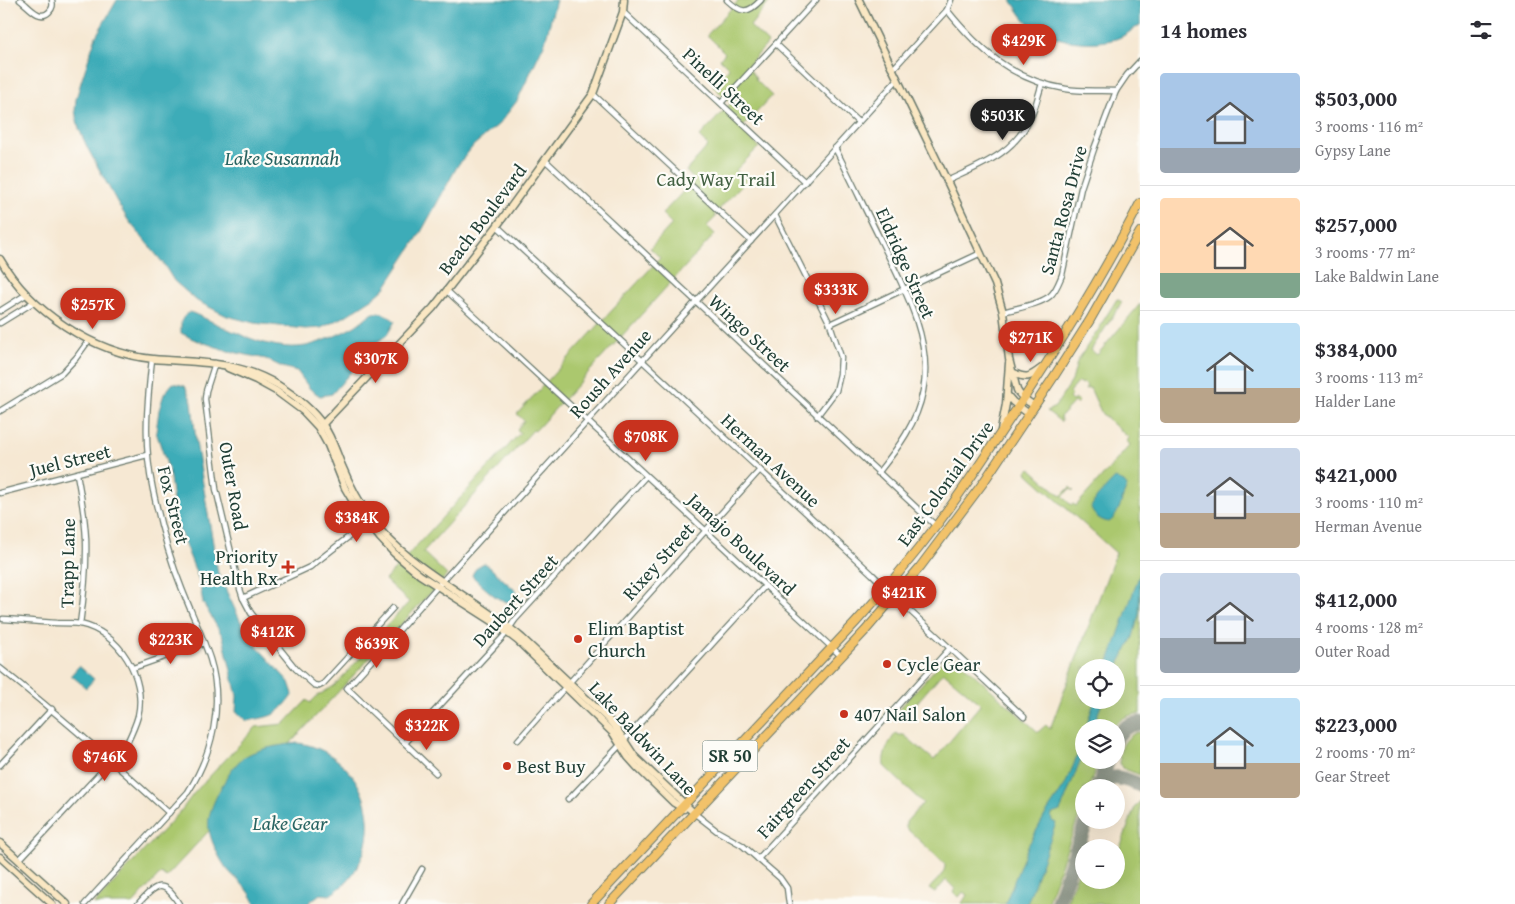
<!DOCTYPE html>
<meta charset="utf-8">
<style>
:root{--surface:#fff;--page:#f7f7f7;--text:#2b2b33;--muted:#7c7c81;--line:#e1e1e2;--accent:#c8321e}
body{margin:0;font-family:"Gentium Book Plus",serif;background:var(--page);color:var(--text);height:100vh;display:flex;flex-direction:column;font-size:19px;white-space:nowrap}
*{box-sizing:border-box;margin:0}
p{font-size:16px;color:var(--muted)}
.icon{flex:none;width:28px;height:28px;fill:none;stroke:currentColor;stroke-width:2;stroke-linecap:round;stroke-linejoin:round}
.map{position:relative;flex:1;overflow:hidden}
.side{display:flex;flex-direction:column;background:var(--surface);width:375px}
.side>*{flex:none}
.tools{position:absolute;left:1075px;top:659px;display:grid;gap:10px}
.tools a{display:grid;place-items:center;width:50px;height:50px;border-radius:50%;background:var(--surface);box-shadow:0 5px 20px #0002;font-size:25px}
.price{position:absolute;translate:-50% -42px;padding:0 11px;border-radius:18px;background:var(--accent);color:#fff;font-size:16px;line-height:32px;filter:drop-shadow(0 1px 2px #0008)}
.price::after{content:'';position:absolute;left:50%;top:30px;width:15px;height:11px;margin-left:-8px;background:inherit;clip-path:polygon(0 0,100% 0,50% 100%)}
.price.on{background:#222;color:#fff}
ul{padding:0;list-style:none}
li{display:flex;align-items:center;gap:15px;height:125px;padding:0 20px}
li+li{border-top:1px solid var(--line)}
li span{display:grid;place-items:center;flex:none;width:140px;height:100px;border-radius:5px;color:#555}
li>.icon{margin-inline-start:auto}
span .icon{width:60px;height:60px;fill:#fffc;stroke-width:1}
li b{font-size:21px}
h2{display:flex;justify-content:space-between;align-items:center;height:60px;padding:0 20px;font-size:21px}
main{display:flex;flex:1;min-height:0}
.map>svg:first-child{display:block}
.green{fill:#abc86e;stroke:#658251;fill-rule:evenodd}
.water{fill:#3cacb8;stroke:#2e7476}
.lines{fill:none;stroke-linecap:round;stroke-linejoin:round}
.taxiway{stroke:#8a9284;stroke-width:15}
.street-casing{stroke:#6a796c;stroke-width:7}
.secondary-casing{stroke:#6a796c;stroke-width:9}
.highway-casing{stroke:#6a796c;stroke-width:10}
.street{stroke:#fff;stroke-width:4.5}
.secondary{stroke:#fae7c3;stroke-width:6}
.highway{stroke:#f2c26a;stroke-width:8}
.poi-dot{fill:#c8321e;stroke:#fdfcf7;stroke-width:2}
.labels{text-anchor:middle;stroke-width:4.5;stroke-linejoin:round;paint-order:stroke}
.shield{fill:#fdfcf7;stroke:#62766e;stroke-width:1}
.shield-label{font-size:18px;font-weight:bold;fill:#1f3d34}
.street-label{font-size:19px;fill:#1f3d34;stroke:#fdfcf7}
.park-label{font-size:19px;fill:#426042;stroke:#fdfcf7}
.poi-label{font-size:19px;fill:#1f3d34;stroke:#fdfcf7;text-anchor:start}
.water-label{font-size:20px;font-style:italic;fill:#296462;stroke:#fdfcf7}
</style>
<main>
<div class="map">
<svg width="1140" height="904" viewBox="0 0 1140 904">
<rect width="100%" height="100%" fill="#fdfcf7"/>
<filter id="ink" filterUnits="userSpaceOnUse"><feTurbulence type="fractalNoise" baseFrequency=".02" numOctaves="2"/><feDisplacementMap in="SourceGraphic" scale="10" xChannelSelector="R" yChannelSelector="G"/><feConvolveMatrix kernelMatrix="1 2 1 2 8 2 1 2 1" color-interpolation-filters="sRGB"/></filter>
<filter id="wash" filterUnits="userSpaceOnUse"><feTurbulence type="fractalNoise" baseFrequency=".0096" numOctaves="4" result="noise"/><feDisplacementMap in="SourceGraphic" scale="20" xChannelSelector="R" yChannelSelector="G"/><feGaussianBlur stdDeviation="1.12" result="paint"/><feColorMatrix in="noise" values="0 0 0 0 0 0 0 0 0 0 0 0 0 0 0 0 0 1.4 0 .05"/><feComposite in="paint" operator="in"/></filter>
<g filter="url(#wash)">
<rect width="100%" height="100%" fill="#f6e8d3"/>
<g class="green">
<polygon points="737,0 771,0 750,26 768,43 747,67 755,76 756,80 772,96 741,129 759,147 736,170 746,180 714,215 716,217 707,226 715,234 535,431 533,430 423,552 447,575 166,877 161,873 133,904 94,904 180,812 194,793 256,727 284,724 307,700 310,703 317,696 334,686 373,644 373,640 409,602 385,580 520,433 517,429 524,421 517,414 660,258 650,248 672,224 662,214 694,180 686,171 708,146 699,137 731,103 713,86 729,68 720,59 725,53 707,35 738,1"/>
<path d="M1117 299 1122 302 1091 350 1097 355 1140 304V714C1128 714 1120 719 1112 727L1084 728V760H1099L1089 787 1084 788V802L1047 904H963L962 903 967 895 963 892 959 897 953 892 955 889 946 880 935 893 929 889C935 881 946 874 945 864L906 828V822L923 803 884 766C882 754 889 742 896 733L899 735H904L934 760 981 704 943 672 903 719 901 717 899 718 898 717V710L946 657 950 655 956 658 1038 732 1046 725 1050 729 1116 553 1028 474 1027 471 1030 468 1061 496 1070 487 1074 491 1069 489 1063 497 1071 505 1073 504 1076 506 1130 445 1127 441 1129 438 1102 414 1090 388 1085 389 1087 386 1084 383 1082 384 1078 382 1069 392 1072 395 1069 398 1072 401 1076 399 1079 401 1076 404 1074 402 1060 417 1062 421 1061 422 1047 411 1055 407 1072 381 1077 362 1096 332H1098L1101 327 1100 326ZM1084 668H1116V700H1084Z"/>
<path d="M1140 732V775L1122 768C1115 754 1125 734 1140 732Z"/>
<path d="M1140 801V904H1066L1084 856V880H1116V848L1090 847C1099 837 1110 845 1120 848L1135 807Z"/>
</g>
<g class="water">
<polygon points="117,0 556,0 545,42 517,101 499,124 474,145 458,165 420,234 385,288 375,297 344,317 321,328 305,329 254,323 227,316 197,301 174,281 163,263 128,220 117,202 88,149 79,129 75,111 76,99 81,82 96,36"/>
<path d="M1011 0H1140V25C1131 31 1122 38 1112 40 1084 46 1049 41 1027 22 1021 16 1016 7 1011 0Z"/>
<path d="M190 312C225 326 267 353 306 346 323 342 340 334 355 326 361 322 368 315 374 313 383 311 388 316 395 321L387 335 376 343 332 394 320 396 310 389 297 371 282 367 266 359 228 351 193 339 181 333C181 322 180 318 190 312Z"/>
<path d="M173 383 185 386 192 402 196 442 218 573 247 635 289 682 293 694C278 717 272 716 247 721L236 712 237 696 223 637 203 603 199 580 176 522 169 471 156 432 159 410 164 394Z"/>
<path d="M1115 478 1124 482 1127 486C1122 497 1119 517 1109 522 1101 521 1092 515 1091 507L1097 497Z"/>
<path d="M485 563 516 591 517 594 509 602C497 602 481 584 472 576 473 570 480 564 485 563Z"/>
<polygon points="1140,573 1139,614 1133,637 1116,670 1116,668 1107,667"/>
<polygon points="79,666 94,679 86,688 71,675"/>
<polygon points="1095,700 1103,700 1093,727 1086,727"/>
<polygon points="1084,735 1084,751 1064,802 1060,811 1052,814 1051,817 1052,821 1056,823 1027,904 1005,904 1028,846 1045,815 1065,785 1074,764"/>
<path d="M298 743C316 745 333 755 345 767 375 798 376 848 348 880 343 886 336 891 330 895L320 894 311 901 309 904H255C251 889 236 880 226 868 222 862 218 855 215 848 211 839 207 828 209 818 211 803 232 763 246 756 259 748 282 745 298 743Z"/>
</g>
<g class="lines">
<g class="taxiway">
<path d="M1116 738C1121 729 1129 724 1140 723"/>
<polyline points="1099,786 1108,760"/>
<path d="M1099 788C1111 771 1124 779 1140 785"/>
<polyline points="1057,904 1087,820"/>
</g>
</g>
</g>
<g filter="url(#ink)">
<g class="lines">
<g class="street-casing">
<g id="street">
<path d="M20 0C28 5 39 22 49 12 53 8 53 5 52 0"/>
<path d="M727 0C741 13 747 15 761 0"/>
<path d="M947 10C979 50 1014 81 1066 89 1082 92 1100 90 1116 91"/>
<polyline points="623,12 805,182"/>
<polyline points="776,44 858,122"/>
<polyline points="892,70 947,10 951,0"/>
<polyline points="593,94 751,241"/>
<polyline points="721,103 816,0"/>
<path d="M835 148C850 177 864 207 879 237 901 282 934 339 923 391 917 423 898 448 878 473"/>
<polyline points="545,160 936,526"/>
<path d="M947 181C981 165 1014 154 1031 117 1036 107 1038 95 1042 84"/>
<polyline points="775,215 830,324 841,357 840,374 836,391 817,416"/>
<polyline points="497,226 872,574 895,597 1024,717"/>
<polyline points="447,291 841,656"/>
<polyline points="0,311 27,294"/>
<path d="M1003 312C1016 308 1039 305 1050 296 1056 291 1059 282 1062 275L1081 188 1094 149 1116 91 1127 75 1140 61"/>
<polyline points="0,323 34,302"/>
<polyline points="830,324 981,253"/>
<polyline points="215,363 206,391 205,399 216,489 239,586 243,598 251,613 296,669 314,685 319,686 323,684 393,608"/>
<polyline points="0,411 62,373 76,358 89,340"/>
<path d="M77 474C81 495 85 517 86 539 87 568 84 596 80 624"/>
<polyline points="0,493 147,455"/>
<polyline points="243,598 310,567 369,521"/>
<path d="M3 619C21 620 39 622 57 623 64 623 73 623 80 624 119 632 147 678 138 716 135 727 131 735 126 745L19 860"/>
<path d="M0 668C58 714 114 763 169 813"/>
<polyline points="133,668 204,643"/>
<polyline points="518,740 760,470"/>
<polyline points="405,743 504,636 515,620 646,476"/>
<polyline points="0,765 52,709"/>
<polyline points="436,773 347,688 393,637 437,587 897,80"/>
<polyline points="568,799 572,796 620,745 765,586"/>
<polyline points="694,813 717,831 742,845 780,878 787,888 789,904"/>
<polyline points="758,859 950,648"/>
<path d="M85 904 188 792C213 753 224 704 210 659 202 635 191 612 182 589 169 557 160 523 153 490 143 445 147 404 152 359"/>
<path d="M138 904C156 884 163 878 179 904"/>
<polyline points="402,904 422,869"/>
</g>
</g>
<g class="secondary-casing">
<g id="secondary">
<path d="M859 0 947 181 995 284 1003 312 1009 359 1017 390C1020 397 1028 402 1035 406"/>
<path d="M0 259C30 311 93 353 153 359 199 363 236 360 278 385 294 395 312 409 323 425 332 437 336 452 342 466 352 490 365 514 383 533 422 575 479 601 522 638L609 720 616 728 635 757 694 813"/>
<polyline points="228,368 256,380 276,391 303,411 318,427 328,445 345,488 355,505 380,538 394,553 420,575 492,621 518,641 613,733 628,757 637,767 674,803 684,809"/>
<path d="M1014 373C1028 380 1031 376 1043 367"/>
<polyline points="1007,395 1013,402 1029,414"/>
<polyline points="321,426 433,308 497,226 593,94 623,12 624,0"/>
<polyline points="1001,430 1006,404 1009,363"/>
<polyline points="0,843 67,904"/>
<polyline points="0,857 52,904"/>
</g>
</g>
<g class="highway-casing">
<g id="highway">
<path d="M591 904 856 622C884 591 911 559 936 526 966 487 992 445 1020 404 1063 339 1104 273 1140 203"/>
<polyline points="609,904 865,631 920,567 983,483 1055,375 1090,320 1140,232"/>
</g>
</g>
<use href="#street" class="street"/>
<use href="#secondary" class="secondary"/>
<use href="#highway" class="highway"/>
</g>
</g>
<g class="poi-dot">
<path d="M285.5 559.5h5v5h5v5h-5v5h-5v-5h-5v-5h5z"/>
<circle cx="578" cy="639" r="5"/>
<circle cx="887" cy="664" r="5"/>
<circle cx="844" cy="714" r="5"/>
<circle cx="507" cy="766" r="5"/>
</g>
<g class="labels">
<rect class="shield" x="702.5" y="740.5" width="55" height="31" rx="4"/>
<g class="shield-label">
<text x="730" y="762">SR 50</text>
</g>
<g class="street-label">
<text transform="translate(724 86) rotate(43)" y="7">Pinelli Street</text>
<text transform="translate(1063 210) rotate(-75)" y="7">Santa Rosa Drive</text>
<text transform="translate(482 219) rotate(-53)" y="7">Beach Boulevard</text>
<text transform="translate(906 263) rotate(66)" y="7">Eldridge Street</text>
<text transform="translate(750 333) rotate(43)" y="7">Wingo Street</text>
<text transform="translate(610 373) rotate(-48)" y="7">Roush Avenue</text>
<text transform="translate(70 460) rotate(-14)" y="7">Juel Street</text>
<text transform="translate(771 460) rotate(43)" y="7">Herman Avenue</text>
<text transform="translate(945 483) rotate(-54)" y="7">East Colonial Drive</text>
<text transform="translate(234 486) rotate(80)" y="7">Outer Road</text>
<text transform="translate(174 505) rotate(76)" y="7">Fox Street</text>
<text transform="translate(742 544) rotate(43)" y="7">Jamajo Boulevard</text>
<text transform="translate(658 561) rotate(-48)" y="7">Rixey Street</text>
<text transform="translate(67 563) rotate(-89)" y="7">Trapp Lane</text>
<text transform="translate(515 600) rotate(-48)" y="7">Daubert Street</text>
<text transform="translate(643 738) rotate(47)" y="7">Lake Baldwin Lane</text>
<text transform="translate(803 787) rotate(-48)" y="7">Fairgreen Street</text>
</g>
<g class="park-label">
<text x="716" y="186">Cady Way Trail</text>
</g>
<g class="poi-label">
<text x="278" y="563" text-anchor="end">Priority<tspan x="278" dy="22">Health Rx</tspan></text>
<text x="588" y="635">Elim Baptist<tspan x="588" dy="22">Church</tspan></text>
<text x="897" y="671">Cycle Gear</text>
<text x="854" y="721">407 Nail Salon</text>
<text x="517" y="773">Best Buy</text>
</g>
<g class="water-label">
<text x="282" y="165">Lake Susannah</text>
<text x="290" y="830">Lake Gear</text>
</g>
</g>
</svg>
<div class="tools">
<a><svg class="icon" aria-label="locate" viewBox="0 0 24 24"><circle cx="12" cy="12" r="6"/><path d="M12 2v4M12 18v4M2 12h4M18 12h4"/></svg></a>
<a><svg class="icon" aria-label="layers" viewBox="0 0 24 24"><path d="M12 4l9 5-9 5-9-5zM3 14l9 5 9-5"/></svg></a>
<a>+</a>
<a>−</a>
</div>
<b class="price" style="left:1024px;top:66px">$429K</b>
<b class="price on" style="left:1003px;top:141px">$503K</b>
<b class="price" style="left:836px;top:315px">$333K</b>
<b class="price" style="left:93px;top:330px">$257K</b>
<b class="price" style="left:1031px;top:363px">$271K</b>
<b class="price" style="left:376px;top:384px">$307K</b>
<b class="price" style="left:646px;top:462px">$708K</b>
<b class="price" style="left:357px;top:543px">$384K</b>
<b class="price" style="left:904px;top:618px">$421K</b>
<b class="price" style="left:273px;top:657px">$412K</b>
<b class="price" style="left:171px;top:665px">$223K</b>
<b class="price" style="left:377px;top:669px">$639K</b>
<b class="price" style="left:427px;top:751px">$322K</b>
<b class="price" style="left:105px;top:782px">$746K</b>
</div>
<section class="side">
<h2>14 homes<svg class="icon" aria-label="filters" viewBox="0 0 24 24"><path d="M4 7h16M4 17h16"/><circle cx="9" cy="7" r="2"/><circle cx="15" cy="17" r="2"/></svg></h2>
<ul>
<li><span style="background:linear-gradient(#a9c7e8 75%,#9aa5b1 0)"><svg class="icon" aria-label="home" viewBox="0 0 24 24"><path d="M3 11l9-7 9 7M6 9v11h12V9"/></svg></span><div><b>$503,000</b><p>3 rooms · 116 m²</p><p>Gypsy Lane</p></div></li>
<li><span style="background:linear-gradient(#ffd9b3 75%,#7fa58c 0)"><svg class="icon" aria-label="home" viewBox="0 0 24 24"><path d="M3 11l9-7 9 7M6 9v11h12V9"/></svg></span><div><b>$257,000</b><p>3 rooms · 77 m²</p><p>Lake Baldwin Lane</p></div></li>
<li><span style="background:linear-gradient(#bfe0f5 65%,#b9a48a 0)"><svg class="icon" aria-label="home" viewBox="0 0 24 24"><path d="M3 11l9-7 9 7M6 9v11h12V9"/></svg></span><div><b>$384,000</b><p>3 rooms · 113 m²</p><p>Halder Lane</p></div></li>
<li><span style="background:linear-gradient(#c9d6e8 65%,#b9a48a 0)"><svg class="icon" aria-label="home" viewBox="0 0 24 24"><path d="M3 11l9-7 9 7M6 9v11h12V9"/></svg></span><div><b>$421,000</b><p>3 rooms · 110 m²</p><p>Herman Avenue</p></div></li>
<li><span style="background:linear-gradient(#c9d6e8 65%,#9aa5b1 0)"><svg class="icon" aria-label="home" viewBox="0 0 24 24"><path d="M3 11l9-7 9 7M6 9v11h12V9"/></svg></span><div><b>$412,000</b><p>4 rooms · 128 m²</p><p>Outer Road</p></div></li>
<li><span style="background:linear-gradient(#bfe0f5 65%,#b9a48a 0)"><svg class="icon" aria-label="home" viewBox="0 0 24 24"><path d="M3 11l9-7 9 7M6 9v11h12V9"/></svg></span><div><b>$223,000</b><p>2 rooms · 70 m²</p><p>Gear Street</p></div></li>
</ul>
</section>
</main>
